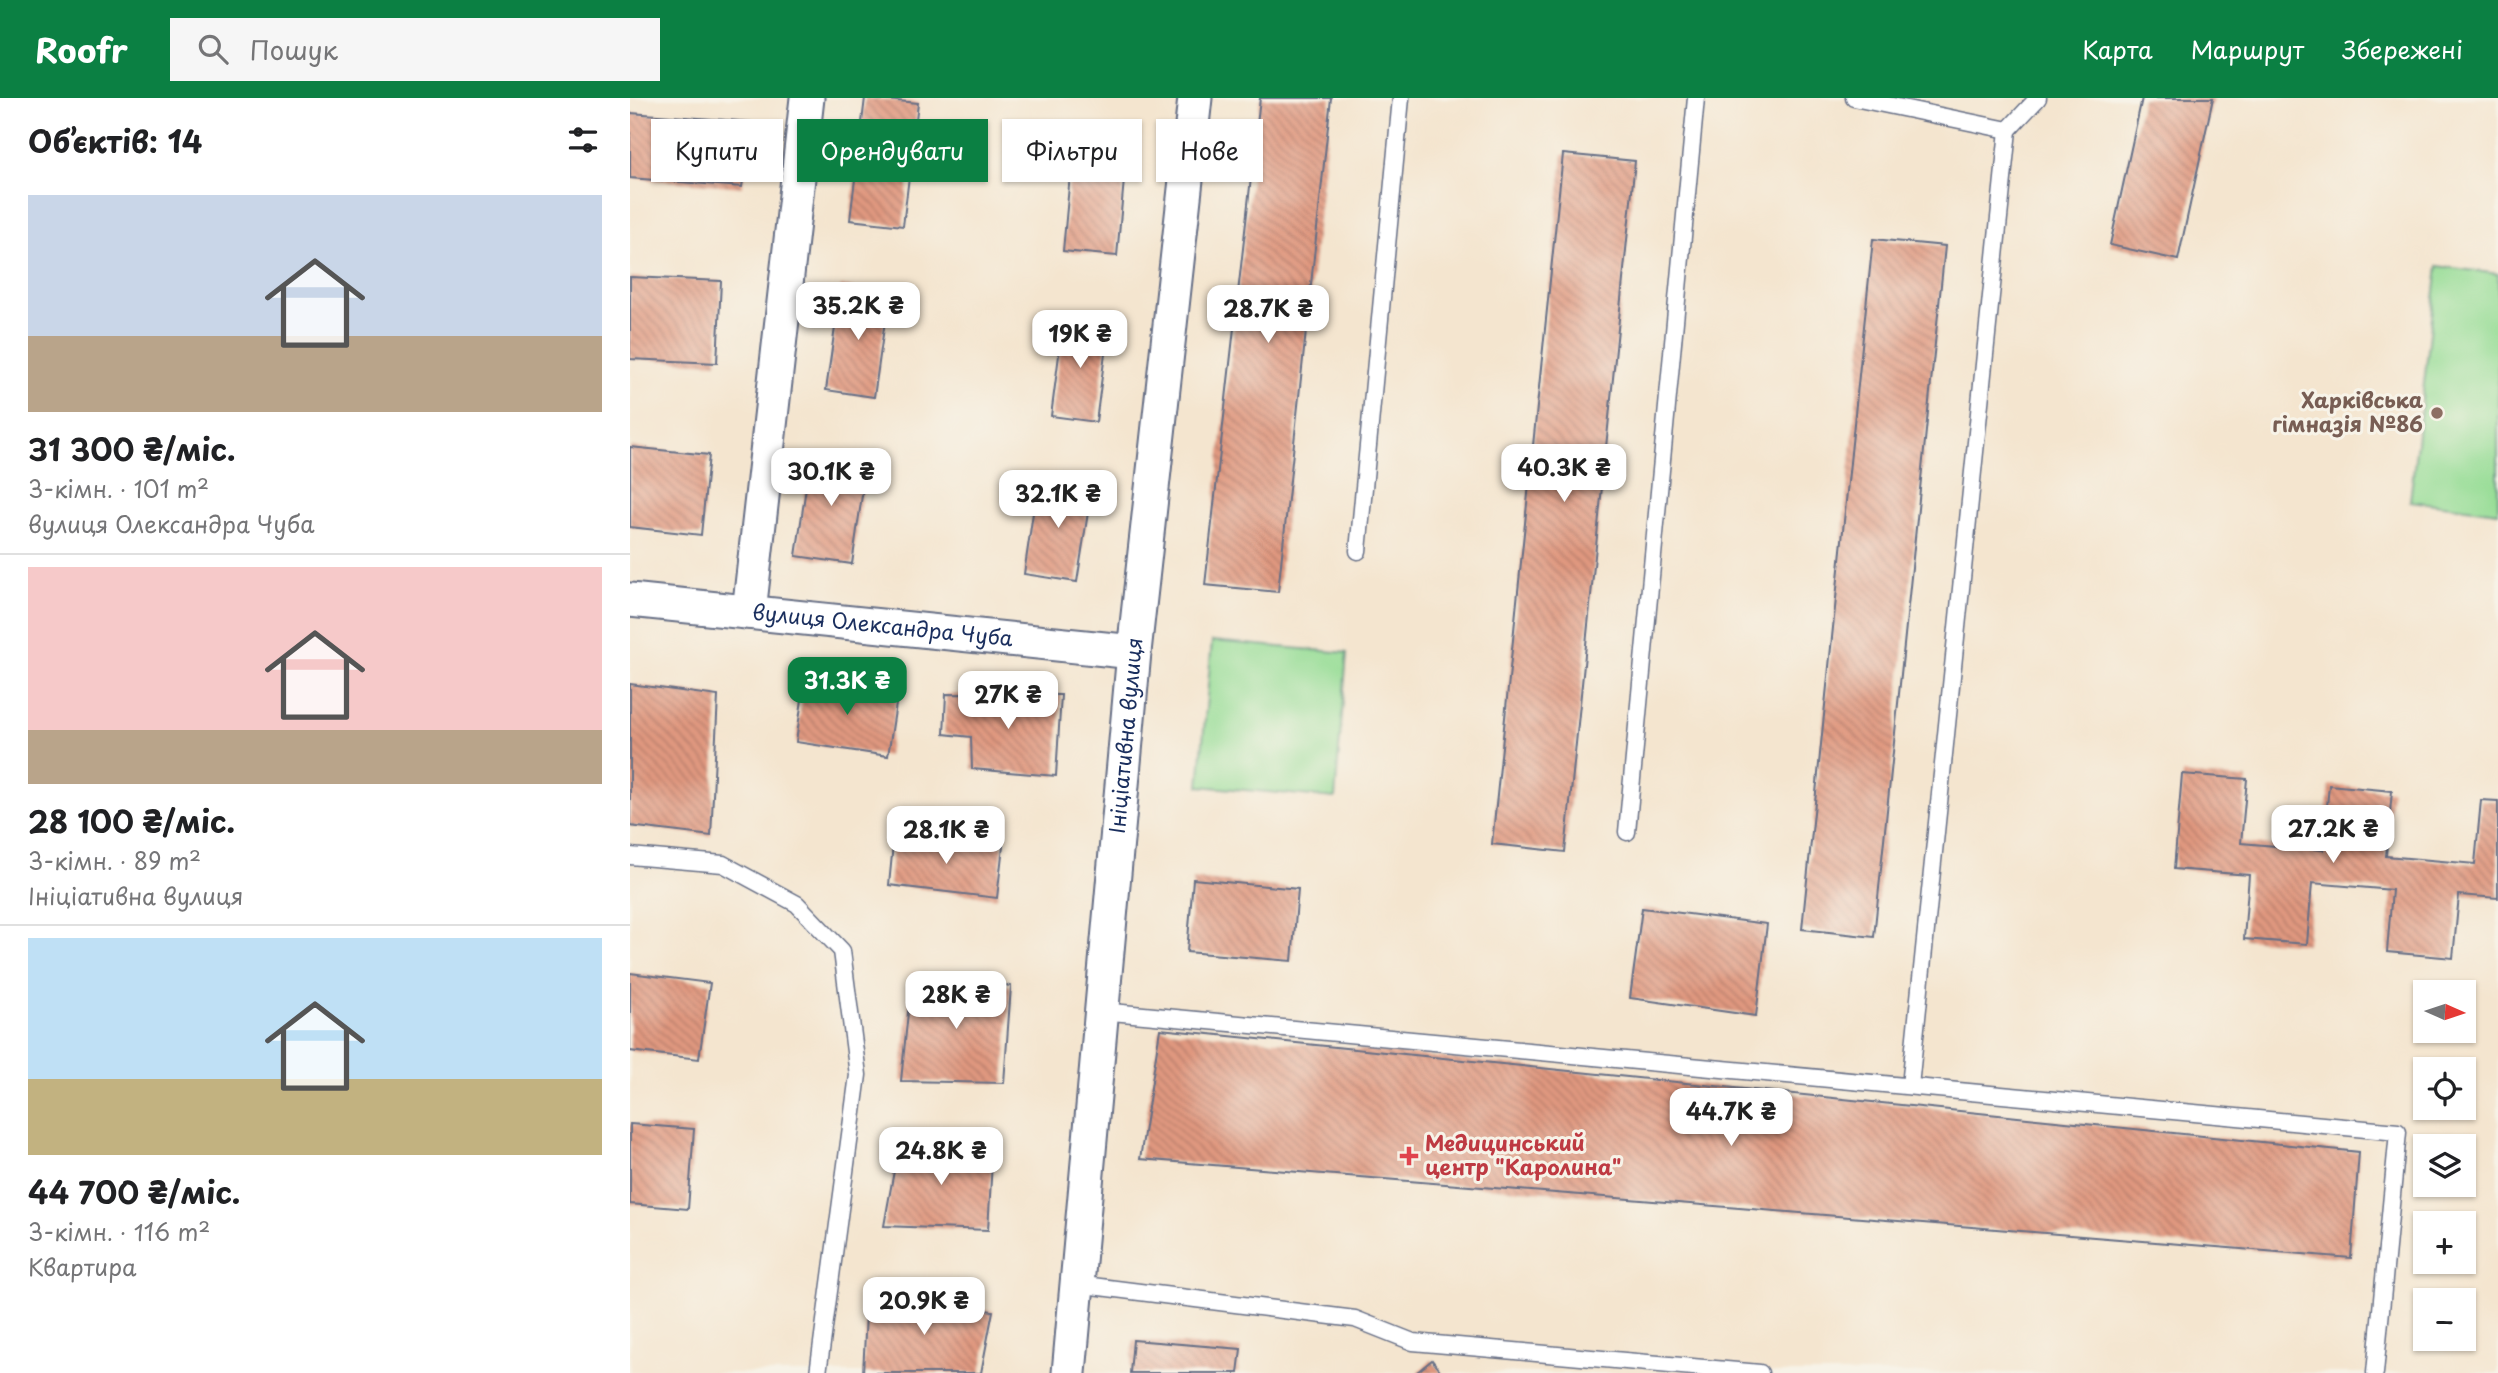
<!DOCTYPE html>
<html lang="uk">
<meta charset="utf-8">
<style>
:root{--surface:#fff;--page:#f6f6f6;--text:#202124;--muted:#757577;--line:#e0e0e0;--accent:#0b8043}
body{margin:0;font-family:"Playpen Sans",sans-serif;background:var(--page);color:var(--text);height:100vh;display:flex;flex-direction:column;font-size:26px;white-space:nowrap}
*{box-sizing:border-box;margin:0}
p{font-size:23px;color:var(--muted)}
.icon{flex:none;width:38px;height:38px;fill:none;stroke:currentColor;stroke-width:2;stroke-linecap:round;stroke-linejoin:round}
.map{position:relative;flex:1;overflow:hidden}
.details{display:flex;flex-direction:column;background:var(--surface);width:630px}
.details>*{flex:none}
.top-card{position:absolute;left:21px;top:21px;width:665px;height:63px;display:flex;gap:14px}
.needle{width:46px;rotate:93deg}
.tools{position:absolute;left:1783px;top:882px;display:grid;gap:14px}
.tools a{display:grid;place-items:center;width:63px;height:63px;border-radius:0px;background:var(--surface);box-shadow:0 2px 5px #0004;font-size:35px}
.price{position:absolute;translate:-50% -60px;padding:0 16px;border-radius:14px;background:#fff;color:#222;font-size:23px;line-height:46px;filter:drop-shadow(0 2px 4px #0008)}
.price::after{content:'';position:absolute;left:50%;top:42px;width:21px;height:16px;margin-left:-10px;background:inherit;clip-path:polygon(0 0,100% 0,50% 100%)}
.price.current{background:var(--accent);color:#fff}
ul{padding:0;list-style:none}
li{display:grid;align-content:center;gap:14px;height:371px;padding:0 28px}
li+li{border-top:2px solid var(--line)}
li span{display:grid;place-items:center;height:217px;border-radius:0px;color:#555}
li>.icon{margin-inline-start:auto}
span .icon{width:126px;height:126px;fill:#fffc;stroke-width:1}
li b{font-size:30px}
h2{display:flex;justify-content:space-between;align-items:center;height:84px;padding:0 28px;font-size:30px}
.chip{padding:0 24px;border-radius:0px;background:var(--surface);box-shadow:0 2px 5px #0004;font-size:24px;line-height:63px}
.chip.current{background:var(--accent);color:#fff}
header{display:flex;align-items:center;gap:42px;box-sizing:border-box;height:98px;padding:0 35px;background:var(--accent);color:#fff}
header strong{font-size:33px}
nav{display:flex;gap:38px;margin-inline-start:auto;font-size:24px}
.search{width:490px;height:63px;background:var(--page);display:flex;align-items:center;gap:18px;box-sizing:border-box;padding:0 24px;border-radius:0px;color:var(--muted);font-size:26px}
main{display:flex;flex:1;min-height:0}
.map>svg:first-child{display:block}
.green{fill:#97dd96;stroke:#59867a;stroke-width:2}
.building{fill:url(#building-back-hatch)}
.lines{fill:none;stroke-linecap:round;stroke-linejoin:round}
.lane-casing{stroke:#676f86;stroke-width:19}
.street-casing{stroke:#676f86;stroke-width:37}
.lane{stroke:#fff;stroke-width:16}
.street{stroke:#fff;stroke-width:33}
.education-dot{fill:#8d6e63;stroke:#f7f3e8;stroke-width:2.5}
.health-dot{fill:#e0444e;stroke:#f7f3e8;stroke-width:2.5}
.labels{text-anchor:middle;stroke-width:6;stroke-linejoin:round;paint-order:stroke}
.education-label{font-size:21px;font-weight:bold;fill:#785e54;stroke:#f7f3e8;text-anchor:end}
.street-label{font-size:21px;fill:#1b2f5e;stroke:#f7f3e8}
.health-label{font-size:21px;font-weight:bold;fill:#be3a42;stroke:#f7f3e8;text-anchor:start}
</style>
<header>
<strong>Roofr</strong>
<div class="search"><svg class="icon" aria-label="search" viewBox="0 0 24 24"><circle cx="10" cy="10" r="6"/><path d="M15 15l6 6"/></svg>Пошук</div>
<nav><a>Карта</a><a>Маршрут</a><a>Збережені</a></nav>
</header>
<main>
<section class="details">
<h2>Об’єктів: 14<svg class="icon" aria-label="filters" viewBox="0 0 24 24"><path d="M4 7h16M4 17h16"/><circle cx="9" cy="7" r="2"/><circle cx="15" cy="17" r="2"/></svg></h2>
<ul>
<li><span style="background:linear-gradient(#c9d6e8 65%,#b9a48a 0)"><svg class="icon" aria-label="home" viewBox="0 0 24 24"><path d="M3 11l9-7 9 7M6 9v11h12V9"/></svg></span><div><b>31 300 ₴/міс.</b><p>3-кімн. · 101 m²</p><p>вулиця Олександра Чуба</p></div></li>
<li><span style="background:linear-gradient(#f6c9c9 75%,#b9a48a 0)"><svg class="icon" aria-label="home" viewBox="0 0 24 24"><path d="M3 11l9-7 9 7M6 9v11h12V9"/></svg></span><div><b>28 100 ₴/міс.</b><p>3-кімн. · 89 m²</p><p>Ініціативна вулиця</p></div></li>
<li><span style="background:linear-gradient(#bfe0f5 65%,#c2b280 0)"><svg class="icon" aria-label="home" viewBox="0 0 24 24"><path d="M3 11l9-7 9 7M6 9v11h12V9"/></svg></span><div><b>44 700 ₴/міс.</b><p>3-кімн. · 116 m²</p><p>Квартира</p></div></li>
</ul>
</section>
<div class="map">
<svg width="1868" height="1275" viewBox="0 0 1868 1275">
<defs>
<pattern id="building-back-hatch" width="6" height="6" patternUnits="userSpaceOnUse" patternTransform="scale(1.75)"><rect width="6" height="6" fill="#e0987f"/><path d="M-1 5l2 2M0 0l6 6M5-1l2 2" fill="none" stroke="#b57c6b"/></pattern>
</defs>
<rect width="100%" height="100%" fill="#f7f3e8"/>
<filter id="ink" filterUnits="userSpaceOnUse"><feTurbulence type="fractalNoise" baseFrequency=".0143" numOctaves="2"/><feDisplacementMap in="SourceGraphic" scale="14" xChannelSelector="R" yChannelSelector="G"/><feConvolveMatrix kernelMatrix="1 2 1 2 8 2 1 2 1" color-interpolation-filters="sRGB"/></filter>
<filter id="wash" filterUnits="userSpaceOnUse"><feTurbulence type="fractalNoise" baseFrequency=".00686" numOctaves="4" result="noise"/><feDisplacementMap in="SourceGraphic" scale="28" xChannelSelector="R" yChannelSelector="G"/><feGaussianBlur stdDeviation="1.57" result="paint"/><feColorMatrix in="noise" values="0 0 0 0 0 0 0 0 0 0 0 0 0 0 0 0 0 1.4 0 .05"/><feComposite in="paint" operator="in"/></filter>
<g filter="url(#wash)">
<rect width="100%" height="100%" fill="#f4e5cf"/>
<g class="green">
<polygon points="1808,168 1868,176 1868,414 1780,403"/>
<polygon points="582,543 717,555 705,700 569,688"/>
</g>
<g id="blocks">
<g class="building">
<polygon points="235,0 288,5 273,128 220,122"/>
<polygon points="630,0 701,0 648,494 575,487"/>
<polygon points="1512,0 1583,0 1548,162 1480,147"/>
<polygon points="0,15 122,24 112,89 0,80"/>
<polygon points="443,44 497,49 487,158 433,153"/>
<polygon points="933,56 1005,63 935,754 862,746"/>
<polygon points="1243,141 1315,148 1244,839 1172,831"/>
<polygon points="0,179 91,183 87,265 0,261"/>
<polygon points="211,188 259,195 244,299 196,292"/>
<polygon points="434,219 479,225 466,324 421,318"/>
<polygon points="0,349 79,357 71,437 0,429"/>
<polygon points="181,355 237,363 222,466 166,458"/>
<polygon points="408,381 462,389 447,484 394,476"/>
<polygon points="175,580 268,593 258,658 166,644"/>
<polygon points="0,586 88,598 81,738 0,728"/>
<polygon points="316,596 431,597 426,678 342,671 341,639 314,636"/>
<polygon points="1552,676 1617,681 1611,745 1693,752 1699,687 1762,693 1756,758 1845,766 1851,702 1868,703 1868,800 1829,797 1823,860 1757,854 1762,792 1682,785 1677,846 1614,841 1619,777 1544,771"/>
<polygon points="264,736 373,748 367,800 259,787"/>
<polygon points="563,781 668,791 662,863 557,854"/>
<polygon points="1012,810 1137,826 1126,918 1000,900"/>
<polygon points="0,875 80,885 69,961 0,953"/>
<polygon points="282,875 381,888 374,985 271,983"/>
<polygon points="530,931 1729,1054 1721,1160 510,1061"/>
<polygon points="0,1026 64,1031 58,1111 0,1106"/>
<polygon points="269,1045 363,1047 358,1132 254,1128"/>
<polygon points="237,1197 363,1213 351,1275 233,1275"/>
<polygon points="503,1242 611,1251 608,1275 500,1275"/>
<polygon points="802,1262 812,1275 786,1275"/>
</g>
</g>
</g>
<g filter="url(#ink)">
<use href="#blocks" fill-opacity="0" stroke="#676f86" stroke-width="2"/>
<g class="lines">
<g class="lane-casing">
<g id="lane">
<polyline points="1224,0 1378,32 1408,0"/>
<polyline points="728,453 771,0"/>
<polyline points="997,734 1066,0"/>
<polyline points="0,758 93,766 167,806 212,853 228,977 188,1275"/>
<polyline points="471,913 1768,1034 1745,1275"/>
<polyline points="1280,988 1378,32"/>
<polyline points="446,1186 725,1221 783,1244 1130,1275"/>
</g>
</g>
<g class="street-casing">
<g id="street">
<path id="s1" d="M0 502 504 554"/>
<polyline points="119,514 177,0"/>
<path id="s2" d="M439 1275 504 554 565 0"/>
</g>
</g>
<use href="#lane" class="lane"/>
<use href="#street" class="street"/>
</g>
</g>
<circle class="education-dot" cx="1807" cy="315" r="7"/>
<path class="health-dot" d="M775.5 1047.5h7v7h7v7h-7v7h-7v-7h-7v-7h7z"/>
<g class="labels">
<g class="education-label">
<text x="1793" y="310">Харківська<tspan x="1793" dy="24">гімназія №86</tspan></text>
</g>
<g class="street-label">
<text dy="7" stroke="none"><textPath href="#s1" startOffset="254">вулиця Олександра Чуба</textPath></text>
<text dy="7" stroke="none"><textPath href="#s2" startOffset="640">Ініціативна вулиця</textPath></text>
</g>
<g class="health-label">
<text x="795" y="1053">Медицинський<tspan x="795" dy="24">центр "Каролина"</tspan></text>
</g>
</g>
</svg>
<div class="tools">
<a><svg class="needle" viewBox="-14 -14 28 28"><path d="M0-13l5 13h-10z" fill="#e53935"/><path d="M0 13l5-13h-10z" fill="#757577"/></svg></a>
<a><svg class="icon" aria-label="locate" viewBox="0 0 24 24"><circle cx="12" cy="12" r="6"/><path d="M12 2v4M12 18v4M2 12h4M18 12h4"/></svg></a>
<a><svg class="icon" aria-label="layers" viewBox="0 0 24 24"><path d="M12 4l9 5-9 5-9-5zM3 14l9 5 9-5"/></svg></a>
<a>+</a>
<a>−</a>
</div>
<b class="price" style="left:228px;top:244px">35.2K ₴</b>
<b class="price" style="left:638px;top:247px">28.7K ₴</b>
<b class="price" style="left:450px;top:272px">19K ₴</b>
<b class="price" style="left:934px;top:406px">40.3K ₴</b>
<b class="price" style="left:201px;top:410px">30.1K ₴</b>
<b class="price" style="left:428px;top:432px">32.1K ₴</b>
<b class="price current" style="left:217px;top:619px">31.3K ₴</b>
<b class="price" style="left:378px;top:633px">27K ₴</b>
<b class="price" style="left:1703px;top:767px">27.2K ₴</b>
<b class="price" style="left:316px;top:768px">28.1K ₴</b>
<b class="price" style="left:326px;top:933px">28K ₴</b>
<b class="price" style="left:1101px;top:1050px">44.7K ₴</b>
<b class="price" style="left:311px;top:1089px">24.8K ₴</b>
<b class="price" style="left:294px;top:1239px">20.9K ₴</b>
<div class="top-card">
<a class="chip">Купити</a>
<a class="chip current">Орендувати</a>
<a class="chip">Фільтри</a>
<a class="chip">Нове</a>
</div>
</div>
</main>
